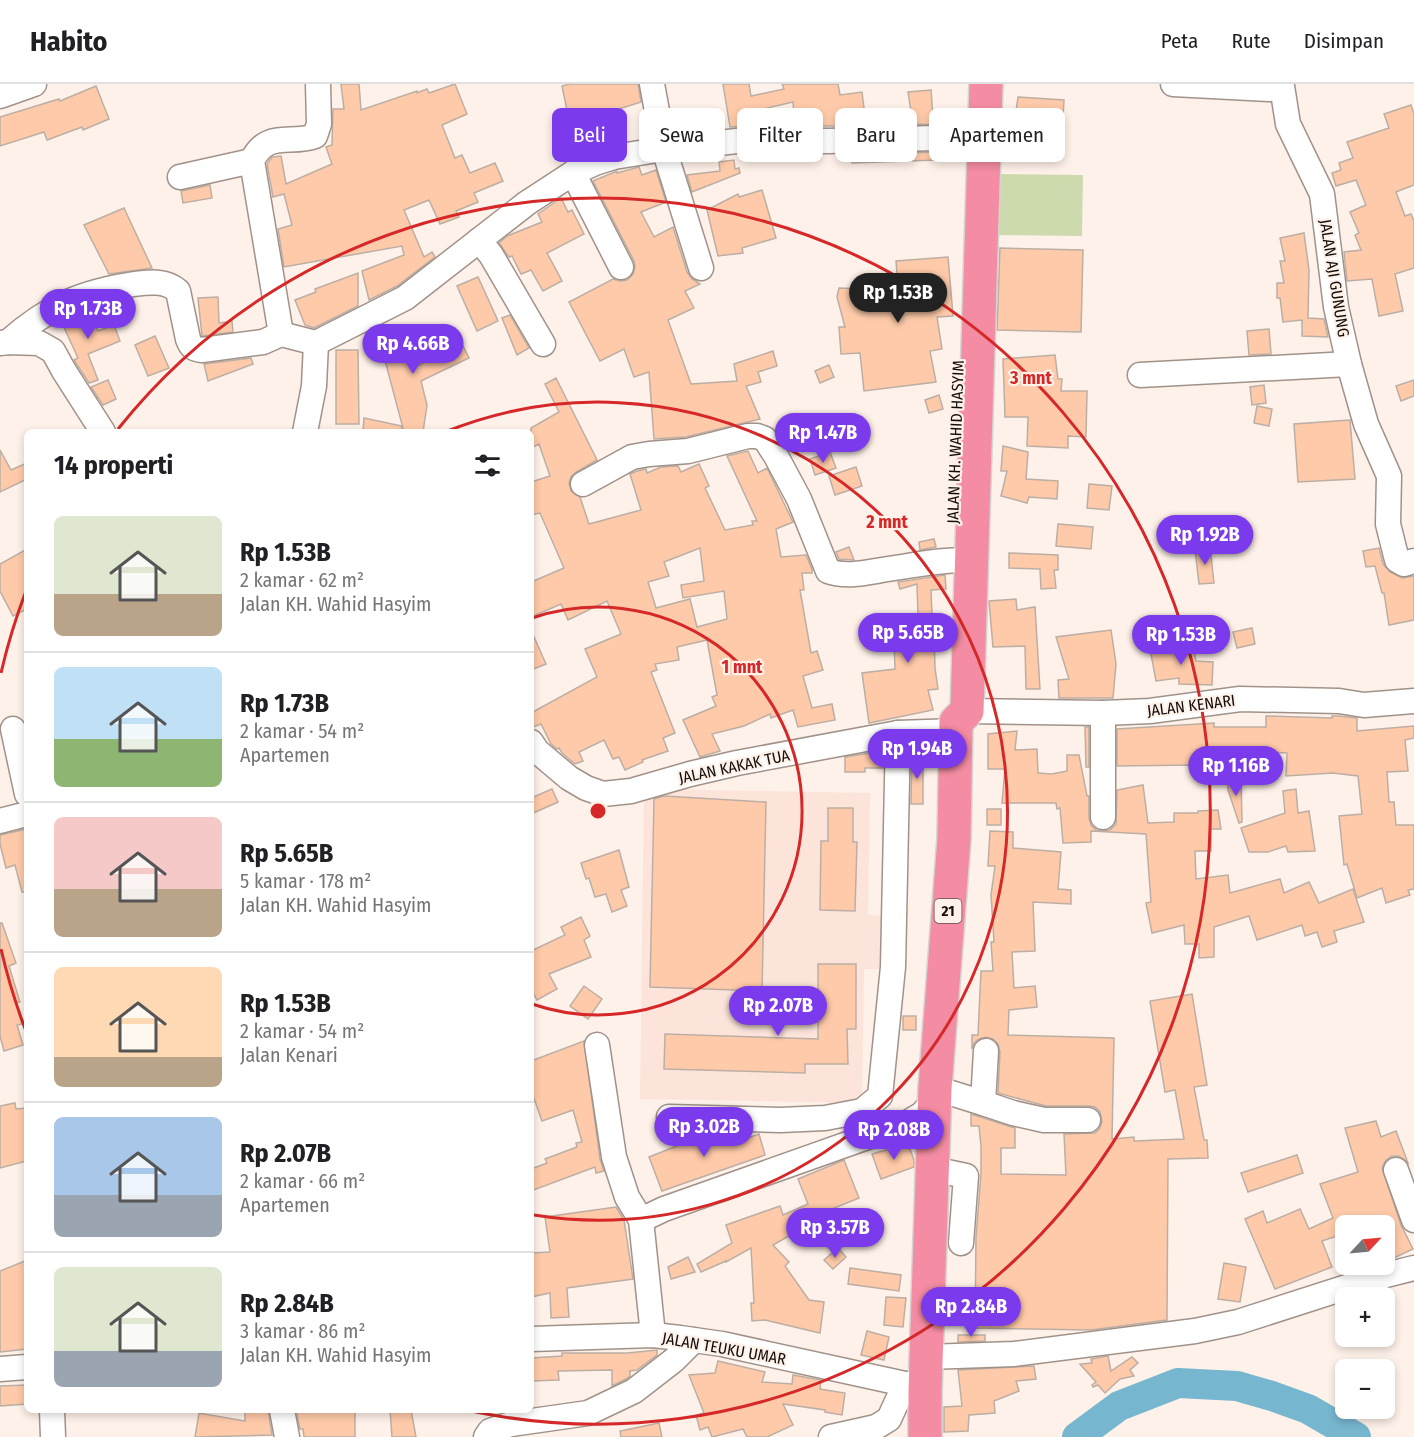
<!DOCTYPE html>
<html lang="id">
<meta charset="utf-8">
<style>
:root{--surface:#fff;--page:#f2f2f2;--text:#202124;--muted:#757577;--line:#e0e0e0;--accent:#7c3aed}
body{margin:0;font-family:"Fira Sans Condensed",sans-serif;background:var(--page);color:var(--text);height:100vh;display:flex;flex-direction:column;font-size:22px;white-space:nowrap}
*{box-sizing:border-box;margin:0}
p{font-size:20px;color:var(--muted)}
.icon{flex:none;width:33px;height:33px;fill:none;stroke:currentColor;stroke-width:2;stroke-linecap:round;stroke-linejoin:round}
.map{position:relative;flex:1;overflow:hidden}
.panel{position:absolute;left:24px;top:345px;width:510px;height:984px;display:flex;flex-direction:column;background:var(--surface);border-radius:9px;box-shadow:0 3px 9px #0003}
.panel>*{flex:none}
.top-card{position:absolute;left:552px;top:24px;width:570px;height:54px;display:flex;gap:12px}
.needle{width:39px;rotate:64deg}
.buttons{position:absolute;left:1335px;top:1131px;display:grid;gap:12px}
.buttons a{display:grid;place-items:center;width:60px;height:60px;border-radius:9px;background:var(--surface);box-shadow:0 3px 9px #0003;font-size:30px}
.price{position:absolute;translate:-50% -51px;padding:0 14px;border-radius:21px;background:var(--accent);color:#fff;font-size:20px;line-height:39px;filter:drop-shadow(0 2px 3px #0008)}
.price::after{content:'';position:absolute;left:50%;top:36px;width:18px;height:14px;margin-left:-9px;background:inherit;clip-path:polygon(0 0,100% 0,50% 100%)}
.price.current{background:#222;color:#fff}
ul{padding:0;list-style:none}
li{display:flex;align-items:center;gap:18px;height:150px;padding:0 30px}
li+li{border-top:2px solid var(--line)}
li span{display:grid;place-items:center;flex:none;width:168px;height:120px;border-radius:9px;color:#555}
li>.icon{margin-inline-start:auto}
span .icon{width:72px;height:72px;fill:#fffc;stroke-width:1}
li b{font-size:26px}
h2{display:flex;justify-content:space-between;align-items:center;height:72px;padding:0 30px;font-size:26px}
.chip{padding:0 21px;border-radius:9px;background:var(--surface);box-shadow:0 3px 9px #0003;font-size:21px;line-height:54px}
.chip.current{background:var(--accent);color:#fff}
header{display:flex;align-items:center;gap:36px;box-sizing:border-box;height:84px;padding:0 30px;background:var(--surface);border-bottom:2px solid var(--line)}
header strong{font-size:28px}
nav{display:flex;gap:33px;margin-inline-start:auto;font-size:21px}
.map>svg:first-child{display:block}
.commercial{fill:#fce4da}
.green{fill:#cddaae}
.lines{fill:none;stroke-linecap:round;stroke-linejoin:round}
.river{stroke:#77b6cf;stroke-width:30}
.building{fill:#fecaa9;stroke:#bdaea4;stroke-width:1.5;fill-rule:evenodd}
.minor-casing{stroke:#a19289;stroke-width:27}
.highway-casing{stroke:#d5d4d3;stroke-width:36}
.minor{stroke:#fff;stroke-width:24}
.highway{stroke:#f48ca3;stroke-width:33}
.ring{fill:none;stroke:#d62828;stroke-width:3}
.labels{text-anchor:middle;stroke-width:4.5;stroke-linejoin:round;paint-order:stroke}
.shield{fill:#fef1e9;stroke:#5a524d;stroke-width:1.5}
.shield-label{font-size:15px;font-weight:bold;fill:#130e0a}
.street-label{font-size:16px;fill:#130e0a;stroke:#fef1e9}
.centre{fill:#d62828;stroke:#fef1e9;stroke-width:3}
.ring-label{font-size:18px;text-anchor:middle;font-weight:bold;fill:#d62828;stroke:#fef1e9;stroke-width:4.5;stroke-linejoin:round;paint-order:stroke}
</style>
<header>
<strong>Habito</strong>
<nav><a>Peta</a><a>Rute</a><a>Disimpan</a></nav>
</header>
<div class="map">
<svg width="1414" height="1353" viewBox="0 0 1414 1353">
<rect width="100%" height="100%" fill="#fef1e9"/>
<polygon class="commercial" points="644,705 870,709 868,831 887,832 887,885 864,885 862,1019 640,1015"/>
<polygon class="green" points="994,90 1083,91 1082,152 994,151"/>
<g class="lines">
<polyline class="river" points="1077,1353 1119,1322 1178,1299 1237,1302 1272,1312 1308,1325 1356,1353"/>
</g>
<g class="building">
<polygon points="341,0 359,0 361,26 417,7 417,9 427,5 429,9 455,0 467,30 442,41 455,74 462,71 470,89 495,79 503,97 474,109 478,118 456,127 459,133 440,140 429,116 404,126 424,173 432,168 435,173 397,202 369,216 362,187 404,171 402,162 284,183 278,145 292,141 284,110 273,113 267,80 272,73 281,72 286,100 332,80 326,63 332,61 333,25 344,25"/>
<polygon points="570,0 638,0 641,18 600,31 604,52 568,59 565,42 570,41 562,2"/>
<polygon points="723,0 749,0 751,12 784,5 782,0 838,0 840,11 862,8 864,24 860,25 862,42 795,42 793,18 755,27 757,36 751,37 752,42 730,43"/>
<polygon points="96,2 109,35 83,46 82,43 47,56 44,48 0,62 0,33 59,15 60,17"/>
<polygon points="931,6 933,32 943,30 944,41 913,40 908,8"/>
<polygon points="1018,13 1064,16 1062,52 1032,51 1030,64 1011,62"/>
<polygon points="1411,21 1414,30 1414,101 1396,108 1405,132 1411,130 1414,137 1414,184 1395,190 1403,227 1379,232 1372,195 1347,197 1344,168 1361,166 1355,151 1359,149 1350,128 1366,121 1356,96 1336,102 1332,89 1341,86 1339,79 1353,74 1347,58 1389,44 1384,30"/>
<polygon points="936,68 936,76 852,79 852,71"/>
<polygon points="734,76 735,85 739,84 740,89 692,108 687,91 720,87 719,78"/>
<polygon points="639,83 642,91 656,86 666,118 641,128 654,153 673,143 687,188 692,195 700,200 685,207 694,224 668,236 691,300 737,297 734,280 773,267 777,282 758,288 761,298 746,302 760,335 686,353 654,355 649,288 634,293 624,265 600,277 569,218 613,195 620,197 627,196 633,190 635,183 634,177 593,97 617,87 617,89"/>
<polygon points="210,101 212,114 183,119 181,107"/>
<polygon points="762,106 776,154 742,164 743,169 718,172 707,126 738,110 739,113"/>
<polygon points="561,114 568,128 572,126 584,150 547,169 562,197 543,207 531,186 521,190 512,172 509,173 499,159 507,152 542,138 538,130"/>
<polygon points="124,124 152,184 109,190 84,141"/>
<polygon points="1304,149 1309,186 1308,234 1324,235 1328,253 1302,252 1302,236 1283,238 1280,214 1277,214 1277,199 1284,199 1280,177 1285,177 1280,154"/>
<polygon points="1000,164 1083,166 1081,248 997,246"/>
<polygon points="948,173 953,232 937,233 942,265 930,267 936,298 864,307 860,269 841,270 839,243 845,243 837,213 839,204 872,205 898,202 896,177"/>
<polygon points="358,189 358,222 314,244 305,241 295,216 316,208 315,205"/>
<polygon points="478,193 498,237 477,247 457,202"/>
<polygon points="218,213 219,239 232,237 233,248 202,252 198,214"/>
<polygon points="88,225 98,247 114,241 120,257 88,270 98,296 89,299 74,276 78,274 61,237"/>
<polygon points="510,231 529,264 517,271 502,234"/>
<polygon points="407,243 417,282 462,260 469,274 421,297 427,321 423,348 404,348 378,250"/>
<polygon points="1269,245 1271,270 1249,271 1247,247"/>
<polygon points="155,252 169,284 148,292 135,261"/>
<polygon points="336,266 358,266 359,340 336,340"/>
<polygon points="1055,271 1058,295 1062,295 1061,307 1087,307 1086,353 1068,352 1068,364 1027,362 1028,333 1005,333 1003,275"/>
<polygon points="251,274 253,280 208,297 204,280"/>
<polygon points="829,281 834,293 820,299 815,287"/>
<path d="M556 294 597 376 576 388 571 393 569 399 571 407 580 413 589 440 641 426 630 390 637 387 646 385 647 389 661 383 678 382 681 388 699 380 709 402 705 404 725 446 753 441 752 437H757L727 372 748 367 758 389 767 384 793 438 776 445 781 473 806 471 812 485V489H802L804 506H800L811 569 817 567 823 586 803 592 812 624 832 620 835 636 798 643 793 626 771 634 770 630 744 642 712 650 720 667 700 673 683 636 716 622 712 613 717 611 707 556 677 563 679 576 655 580 657 586 651 588 675 649 663 654 668 667 642 676 643 678 625 686 619 673 613 675 604 656 579 668 583 677 575 680 562 669 559 664 557 665 551 660 541 640 531 644V629L597 593 585 565 621 550 607 517 568 536 561 520 531 533V498L564 484 540 429 531 431V398L550 392 539 360 531 364V344L559 328 545 300ZM700 464 704 497 681 501 683 514 724 507 727 535 697 543 690 515 656 524 648 498 669 492 664 478Z"/>
<polygon points="108,296 116,315 103,321 91,303"/>
<polygon points="1414,296 1414,312 1401,317 1396,302"/>
<polygon points="1264,301 1266,319 1252,321 1250,303"/>
<polygon points="939,311 943,325 929,329 925,316"/>
<polygon points="1257,322 1272,325 1269,342 1254,339"/>
<polygon points="364,334 402,342 401,348 363,348"/>
<polygon points="1350,336 1355,395 1298,398 1294,340"/>
<polygon points="1003,362 1028,368 1026,395 1058,397 1057,415 1029,413 1027,419 1001,412 1007,387 1001,387"/>
<polygon points="0,366 11,386 27,379 27,395 0,408"/>
<polygon points="830,368 836,384 815,391 810,375"/>
<polygon points="856,383 862,402 835,411 829,392"/>
<polygon points="1089,400 1112,402 1109,426 1087,424"/>
<polygon points="1058,440 1093,443 1091,465 1056,462"/>
<polygon points="934,455 936,463 920,466 919,458"/>
<polygon points="849,463 854,476 839,475 836,468"/>
<polygon points="1210,463 1214,499 1199,500 1195,465"/>
<polygon points="1379,464 1383,480 1390,488 1402,494 1414,492 1414,536 1389,541 1384,509 1382,509 1375,482 1366,483 1363,467"/>
<polygon points="27,465 27,525 13,532 0,507 0,480"/>
<polygon points="1009,469 1058,471 1058,486 1054,486 1056,504 1041,505 1040,485 1009,484"/>
<polygon points="945,491 946,505 931,506 932,531 934,531 935,548 934,548 935,584 938,605 928,606 933,626 869,639 862,589 895,585 894,555 909,554 907,533 918,532 917,500 900,505 898,498"/>
<polygon points="1016,515 1017,526 1035,523 1040,605 1026,605 1025,562 993,563 989,517"/>
<polygon points="1252,544 1255,560 1237,564 1233,548"/>
<polygon points="531,546 546,580 531,586"/>
<polygon points="1111,546 1116,580 1113,614 1059,614 1058,596 1069,595 1056,553"/>
<polygon points="1193,561 1196,577 1213,578 1212,601 1179,600 1179,594 1156,597 1150,565"/>
<polygon points="1266,632 1332,634 1332,632 1339,632 1357,634 1357,647 1414,642 1414,654 1405,656 1408,687 1387,688 1389,718 1394,718 1396,741 1414,741 1414,805 1408,806 1410,811 1386,819 1382,804 1357,814 1347,780 1344,781 1339,732 1362,730 1358,692 1333,689 1286,692 1287,669 1266,668 1219,668 1219,691 1214,692 1214,694 1197,694 1195,681 1117,682 1117,645 1214,639 1214,643 1266,643"/>
<polygon points="1085,643 1089,643 1089,683 1086,683"/>
<polygon points="1017,647 1015,666 1037,665 1038,689 1052,690 1067,687 1067,671 1079,671 1087,712 1089,712 1089,734 1091,741 1096,746 1102,747 1110,746 1116,740 1117,706 1143,701 1148,739 1174,738 1174,729 1198,729 1198,727 1218,726 1221,745 1211,745 1211,767 1195,767 1196,795 1228,791 1230,809 1280,795 1284,809 1309,798 1319,819 1353,805 1364,838 1334,847 1337,858 1322,863 1317,848 1305,852 1302,841 1257,856 1249,832 1214,843 1214,873 1199,874 1199,860 1185,860 1184,841 1152,849 1146,819 1151,818 1146,750 1091,747 1091,758 1063,759 1060,724 1057,725 1056,719 1002,719 1005,685 988,685 988,650"/>
<polygon points="883,667 883,684 865,684 865,688 845,688 845,673"/>
<polygon points="912,672 923,672 923,720 911,720"/>
<polygon points="1241,695 1242,738 1239,739 1228,706 1228,696"/>
<polygon points="552,705 558,718 531,730 531,714"/>
<polygon points="1296,705 1298,729 1309,727 1315,767 1288,768 1286,762 1268,768 1249,768 1241,744 1285,729 1283,707"/>
<polygon points="664,712 766,718 762,907 650,903 654,715"/>
<polygon points="828,724 853,724 853,758 857,758 855,827 820,826 821,757 828,757"/>
<rect x="987" y="725" width="14" height="16"/>
<polygon points="27,745 27,808 22,808 15,781 6,784 0,760 0,751"/>
<polygon points="990,747 1013,748 1013,764 1061,768 1058,805 1071,806 1071,820 1033,818 1035,867 1012,868 1014,904 1035,902 1037,923 1009,926 1008,951 1114,954 1112,1055 1134,1053 1134,1057 1184,1055 1175,1006 1165,1008 1150,917 1192,910 1207,1001 1194,1003 1204,1056 1207,1056 1208,1074 1168,1075 1167,1236 1091,1246 975,1244 976,1153 981,1090 981,1062 979,1042 971,1042 971,1030 1015,1044 1015,1064 1001,1064 1001,1090 1066,1091 1064,1050 1095,1049 1100,1044 1102,1037 1100,1028 1095,1023 1089,1022 1046,1022 998,1009 1000,968 998,960 993,955 986,953 979,955 974,959 972,965 972,951 978,951 981,887 993,887 991,858 994,858 991,811 995,782 988,782"/>
<polygon points="619,766 629,803 621,806 627,822 612,828 606,810 595,813 589,794 586,795 581,779"/>
<polygon points="581,833 590,852 584,856 591,873 549,890 557,905 537,916 531,905 531,867 565,851 561,843"/>
<polygon points="0,839 2,839 16,879 9,882 20,918 16,919 22,940 17,941 23,961 4,967 0,952"/>
<polygon points="818,880 856,880 856,945 847,945 848,980 805,980 805,989 664,985 665,950 818,955"/>
<polygon points="584,902 602,915 588,935 570,922"/>
<rect x="903" y="932" width="13" height="14"/>
<polygon points="584,957 600,1075 604,1087 596,1089 595,1083 531,1107 531,1085 547,1079 545,1075 577,1063 576,1059 582,1058 573,1026 542,1037 531,1006 531,977"/>
<polygon points="15,1019 16,1025 27,1024 27,1077 0,1084 0,1022"/>
<polygon points="1376,1037 1381,1053 1396,1047 1408,1079 1399,1072 1392,1072 1386,1076 1382,1084 1401,1141 1413,1165 1394,1174 1384,1155 1384,1142 1346,1142 1346,1149 1322,1157 1332,1183 1275,1205 1245,1135 1263,1127 1267,1139 1300,1125 1309,1145 1333,1134 1320,1100 1358,1088 1345,1044"/>
<polygon points="712,1048 735,1049 739,1057 759,1050 765,1071 662,1107 649,1073"/>
<polygon points="908,1060 914,1076 914,1083 881,1095 872,1070"/>
<polygon points="1297,1071 1303,1089 1248,1108 1241,1089"/>
<polygon points="844,1076 859,1114 827,1127 844,1149 829,1164 810,1140 773,1161 789,1178 785,1182 809,1216 824,1218 820,1249 765,1236 752,1237 751,1219 754,1219 751,1164 726,1178 726,1177 701,1188 697,1180 732,1159 726,1141 780,1122 783,1131 808,1120 798,1095"/>
<polygon points="616,1123 624,1136 633,1195 567,1204 569,1233 551,1234 550,1209 531,1213 531,1169 550,1168 545,1133"/>
<polygon points="838,1164 846,1173 833,1185 824,1176"/>
<polygon points="688,1173 695,1188 671,1195 668,1183"/>
<polygon points="27,1176 27,1265 0,1268 0,1187"/>
<polygon points="1224,1179 1246,1183 1240,1218 1218,1215"/>
<polygon points="850,1184 901,1191 899,1207 848,1200"/>
<polygon points="886,1213 906,1214 903,1243 884,1241"/>
<polygon points="867,1247 889,1253 884,1276 861,1271"/>
<polygon points="958,1251 985,1251 985,1257 958,1258"/>
<polygon points="657,1266 657,1271 637,1286 630,1287 630,1292 626,1295 612,1302 612,1286 558,1287 559,1296 531,1297 531,1274 562,1272 562,1269 627,1269"/>
<polygon points="1108,1272 1111,1287 1132,1273 1138,1279 1130,1286 1134,1292 1120,1295 1105,1309 1098,1301 1093,1303 1092,1301 1096,1298 1080,1280 1092,1279 1091,1275"/>
<polygon points="718,1277 765,1288 762,1298 792,1300 793,1291 821,1296 820,1305 845,1309 842,1331 825,1328 825,1326 783,1320 793,1341 767,1353 747,1353 743,1345 712,1353 708,1343 700,1346 696,1331 704,1329 689,1291 715,1289"/>
<polygon points="1034,1282 1036,1295 1016,1297 1019,1307 994,1317 995,1329 969,1331 968,1347 944,1348 944,1323 962,1322 958,1286"/>
<polygon points="27,1301 27,1320 0,1322 0,1302"/>
<polygon points="245,1326 268,1326 272,1351 195,1353 199,1329 245,1337"/>
<polygon points="296,1326 355,1326 355,1353 304,1353 303,1345 300,1345"/>
<polygon points="390,1326 411,1326 416,1353 392,1353"/>
<polygon points="659,1339 662,1353 621,1353 620,1347"/>
</g>
<g class="lines">
<g class="minor-casing">
<g id="minor">
<polyline points="652,0 664,65 701,184"/>
<polyline points="1173,0 1269,5 1282,2 1288,40 1322,110 1336,223 1349,280 1366,340 1389,392 1388,440 1397,476 1404,480 1414,477"/>
<polyline points="0,12 34,0"/>
<polyline points="573,89 621,183"/>
<polyline points="180,93 252,77"/>
<polyline points="479,156 491,171 543,260"/>
<path d="M281 250 252 77C266 46 290 61 315 52L319 40 318 0"/>
<path d="M8 258C49 222 81 208 134 200 149 198 166 196 178 207L188 255C191 263 193 265 202 266L263 258 281 250 316 259 405 214 527 119 573 89 595 79 614 73 664 65 746 56 828 57 935 54 964 57"/>
<polyline points="1,259 8,258 39,259 53,267 64,287 103,348"/>
<polyline points="1140,291 1349,280"/>
<polyline points="305,348 314,302 316,259"/>
<path d="M583 400 632 373 649 370 688 367 748 352H757L765 355 776 372 799 415 828 487C847 494 868 488 888 485 916 481 943 475 971 476"/>
<polyline points="967,627 1103,629 1150,627 1240,615 1339,617 1364,621 1414,617"/>
<polyline points="1103,629 1103,733"/>
<polyline points="13,645 27,710"/>
<polyline points="531,658 537,667 569,694 586,704 603,710 631,707 690,690 737,679 898,649 956,647"/>
<polyline points="0,737 27,730"/>
<polyline points="597,961 614,1073 627,1113 641,1136 653,1251"/>
<polyline points="935,1004 983,1019 986,967"/>
<polyline points="983,1019 1013,1029 1044,1036 1088,1036"/>
<polyline points="669,1033 781,1036 825,1034 862,1027 880,1012 893,883 898,649"/>
<polyline points="933,1085 966,1092 961,1159"/>
<polyline points="1396,1086 1414,1136"/>
<polyline points="641,1136 664,1125 907,1039 922,1030 935,1015"/>
<polyline points="531,1255 653,1251 680,1254 722,1260 905,1300 925,1308"/>
<polyline points="927,1273 1014,1270 1195,1247 1238,1238 1378,1193 1414,1184"/>
<polyline points="0,1285 27,1283"/>
<polyline points="52,1326 53,1353"/>
<polyline points="282,1326 287,1353"/>
<polyline points="486,1353 490,1347 511,1340 588,1329 634,1307 674,1276 694,1256"/>
<polyline points="831,1353 876,1343 889,1335 905,1300"/>
</g>
</g>
<g class="highway-casing">
<polyline id="highway" points="925,1353 925,1308 935,1004 954,755 956,638 967,627 986,0"/>
</g>
<use href="#minor" class="minor"/>
<use href="#highway" class="highway"/>
</g>
<g class="ring">
<path d="M532 534A204 204 0 1 1 532 920"/>
<path d="M445 348A409 409 0 1 1 534 1131"/>
<path d="M26 947A613 613 0 0 1 1 865M1 589A613 613 0 0 1 26 507M118 345A613 613 0 1 1 471 1327"/>
</g>
<g class="labels">
<rect class="shield" x="934.5" y="815" width="27" height="24" rx="4.5"/>
<g class="shield-label">
<text x="948" y="832">21</text>
</g>
<g class="street-label">
<text transform="translate(1335 194) rotate(81)" y="6">JALAN AJI GUNUNG</text>
<text transform="translate(955 358) rotate(-88)" y="6">JALAN KH. WAHID HASYIM</text>
<text transform="translate(1191 621) rotate(-7)" y="6">JALAN KENARI</text>
<text transform="translate(734 682) rotate(-12)" y="6">JALAN KAKAK TUA</text>
<text transform="translate(724 1264) rotate(10)" y="6">JALAN TEUKU UMAR</text>
</g>
</g>
<circle cx="598" cy="727" r="9" class="centre"/>
<g class="ring-label">
<text x="1031" y="300">3 mnt</text>
<text x="887" y="444">2 mnt</text>
<text x="742" y="589">1 mnt</text>
</g>
</svg>
<div class="buttons">
<a><svg class="needle" viewBox="-14 -14 28 28"><path d="M0-13l5 13h-10z" fill="#e53935"/><path d="M0 13l5-13h-10z" fill="#757577"/></svg></a>
<a>+</a>
<a>−</a>
</div>
<b class="price current" style="left:898px;top:240px">Rp 1.53B</b>
<b class="price" style="left:88px;top:256px">Rp 1.73B</b>
<b class="price" style="left:413px;top:291px">Rp 4.66B</b>
<b class="price" style="left:823px;top:380px">Rp 1.47B</b>
<b class="price" style="left:1205px;top:482px">Rp 1.92B</b>
<b class="price" style="left:908px;top:580px">Rp 5.65B</b>
<b class="price" style="left:1181px;top:582px">Rp 1.53B</b>
<b class="price" style="left:917px;top:696px">Rp 1.94B</b>
<b class="price" style="left:1236px;top:713px">Rp 1.16B</b>
<b class="price" style="left:778px;top:953px">Rp 2.07B</b>
<b class="price" style="left:704px;top:1074px">Rp 3.02B</b>
<b class="price" style="left:894px;top:1077px">Rp 2.08B</b>
<b class="price" style="left:835px;top:1175px">Rp 3.57B</b>
<b class="price" style="left:971px;top:1254px">Rp 2.84B</b>
<div class="top-card">
<a class="chip current">Beli</a>
<a class="chip">Sewa</a>
<a class="chip">Filter</a>
<a class="chip">Baru</a>
<a class="chip">Apartemen</a>
</div>
<section class="panel">
<h2>14 properti<svg class="icon" aria-label="filters" viewBox="0 0 24 24"><path d="M4 7h16M4 17h16"/><circle cx="9" cy="7" r="2"/><circle cx="15" cy="17" r="2"/></svg></h2>
<ul>
<li><span style="background:linear-gradient(#dfe7d0 65%,#b9a48a 0)"><svg class="icon" aria-label="home" viewBox="0 0 24 24"><path d="M3 11l9-7 9 7M6 9v11h12V9"/></svg></span><div><b>Rp 1.53B</b><p>2 kamar · 62 m²</p><p>Jalan KH. Wahid Hasyim</p></div></li>
<li><span style="background:linear-gradient(#bfe0f5 60%,#8fb573 0)"><svg class="icon" aria-label="home" viewBox="0 0 24 24"><path d="M3 11l9-7 9 7M6 9v11h12V9"/></svg></span><div><b>Rp 1.73B</b><p>2 kamar · 54 m²</p><p>Apartemen</p></div></li>
<li><span style="background:linear-gradient(#f6c9c9 60%,#b9a48a 0)"><svg class="icon" aria-label="home" viewBox="0 0 24 24"><path d="M3 11l9-7 9 7M6 9v11h12V9"/></svg></span><div><b>Rp 5.65B</b><p>5 kamar · 178 m²</p><p>Jalan KH. Wahid Hasyim</p></div></li>
<li><span style="background:linear-gradient(#ffd9b3 75%,#b9a48a 0)"><svg class="icon" aria-label="home" viewBox="0 0 24 24"><path d="M3 11l9-7 9 7M6 9v11h12V9"/></svg></span><div><b>Rp 1.53B</b><p>2 kamar · 54 m²</p><p>Jalan Kenari</p></div></li>
<li><span style="background:linear-gradient(#a9c7e8 65%,#9aa5b1 0)"><svg class="icon" aria-label="home" viewBox="0 0 24 24"><path d="M3 11l9-7 9 7M6 9v11h12V9"/></svg></span><div><b>Rp 2.07B</b><p>2 kamar · 66 m²</p><p>Apartemen</p></div></li>
<li><span style="background:linear-gradient(#dfe7d0 70%,#9aa5b1 0)"><svg class="icon" aria-label="home" viewBox="0 0 24 24"><path d="M3 11l9-7 9 7M6 9v11h12V9"/></svg></span><div><b>Rp 2.84B</b><p>3 kamar · 86 m²</p><p>Jalan KH. Wahid Hasyim</p></div></li>
</ul>
</section>
</div>
